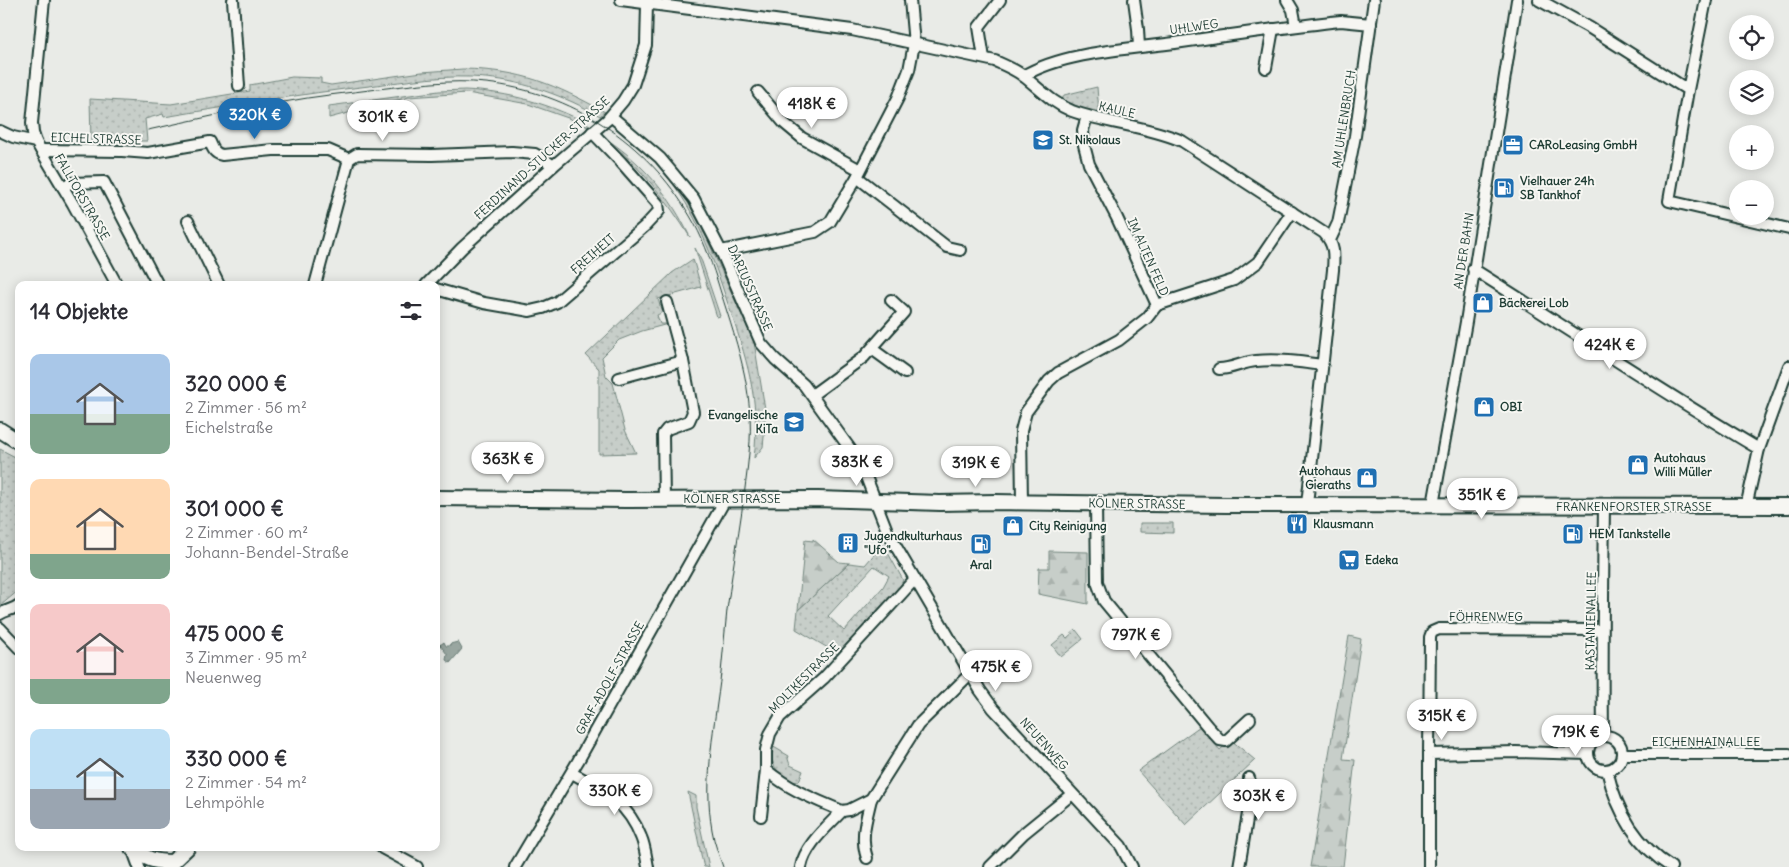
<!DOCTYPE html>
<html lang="de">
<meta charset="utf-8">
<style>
:root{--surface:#fff;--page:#f7f7f7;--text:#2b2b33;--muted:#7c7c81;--accent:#1f6fb2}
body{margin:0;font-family:Delius,sans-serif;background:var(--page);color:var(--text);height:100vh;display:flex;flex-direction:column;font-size:19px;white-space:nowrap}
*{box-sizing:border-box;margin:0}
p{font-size:16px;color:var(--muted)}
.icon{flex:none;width:28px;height:28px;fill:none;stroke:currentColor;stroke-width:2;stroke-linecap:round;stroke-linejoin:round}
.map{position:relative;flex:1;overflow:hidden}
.sheet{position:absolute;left:15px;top:281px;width:425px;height:570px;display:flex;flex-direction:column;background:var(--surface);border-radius:10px;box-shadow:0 2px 12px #0003}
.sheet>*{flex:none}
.tools{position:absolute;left:1729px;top:15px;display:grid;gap:10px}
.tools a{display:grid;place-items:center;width:45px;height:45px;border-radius:50%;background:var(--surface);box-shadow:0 2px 12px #0003;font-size:25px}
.price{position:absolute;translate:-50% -42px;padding:0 11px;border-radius:18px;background:#fff;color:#222;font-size:16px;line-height:32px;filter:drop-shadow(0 1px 2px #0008)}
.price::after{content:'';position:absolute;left:50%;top:30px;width:15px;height:11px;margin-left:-8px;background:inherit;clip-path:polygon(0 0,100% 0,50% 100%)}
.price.active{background:var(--accent);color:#fff}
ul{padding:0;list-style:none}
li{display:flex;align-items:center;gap:15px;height:125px;padding:0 15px}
li span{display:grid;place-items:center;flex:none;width:140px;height:100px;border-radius:10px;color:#555}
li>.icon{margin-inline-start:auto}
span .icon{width:60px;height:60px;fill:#fffc;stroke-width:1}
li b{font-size:21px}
h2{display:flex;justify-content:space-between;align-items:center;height:60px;padding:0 15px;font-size:21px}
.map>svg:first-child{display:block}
.green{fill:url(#green-dots);stroke:#73867e;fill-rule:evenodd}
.forest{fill:url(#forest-firs);stroke:#73867e}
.water{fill:url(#water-ripples);stroke:#687c75}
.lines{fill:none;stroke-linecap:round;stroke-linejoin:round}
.stream{stroke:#687c75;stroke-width:2.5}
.minor-casing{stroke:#1f3d34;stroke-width:14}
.secondary-casing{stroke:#1f3d34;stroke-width:18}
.minor{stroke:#f6f6f2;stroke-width:10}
.secondary{stroke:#f6f6f2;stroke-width:14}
.tram{stroke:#1f3d34;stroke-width:1}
.labels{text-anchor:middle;stroke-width:4;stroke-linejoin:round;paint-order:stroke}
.street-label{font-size:12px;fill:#1f3d34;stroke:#f6f6f2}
.poi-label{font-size:12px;font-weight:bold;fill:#1f3d34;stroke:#f6f6f2;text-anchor:start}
</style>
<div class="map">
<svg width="1789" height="867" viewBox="0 0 1789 867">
<defs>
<pattern id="green-dots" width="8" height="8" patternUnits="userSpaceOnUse" patternTransform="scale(1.25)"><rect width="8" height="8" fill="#c7cec9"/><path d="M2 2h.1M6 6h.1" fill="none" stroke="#aab2ad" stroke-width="1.8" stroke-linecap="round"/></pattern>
<pattern id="forest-firs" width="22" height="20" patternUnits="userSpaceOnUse" patternTransform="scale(1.25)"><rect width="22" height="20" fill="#c7cec9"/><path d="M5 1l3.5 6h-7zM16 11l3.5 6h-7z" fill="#aab2ad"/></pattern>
<pattern id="water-ripples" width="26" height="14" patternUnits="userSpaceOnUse" patternTransform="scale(1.25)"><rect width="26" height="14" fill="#99a6a0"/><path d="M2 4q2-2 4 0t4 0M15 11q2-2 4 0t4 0" fill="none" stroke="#7c8883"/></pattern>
</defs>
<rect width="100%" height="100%" fill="#e9ebe7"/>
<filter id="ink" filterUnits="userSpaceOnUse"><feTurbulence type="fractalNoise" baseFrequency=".02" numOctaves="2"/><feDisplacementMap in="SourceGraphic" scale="10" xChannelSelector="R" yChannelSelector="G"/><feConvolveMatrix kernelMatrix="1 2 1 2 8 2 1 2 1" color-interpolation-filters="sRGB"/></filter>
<g filter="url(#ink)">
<g class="green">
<path d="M463 69C522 70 554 84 605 112L600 116C564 96 527 82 486 78 447 74 408 81 369 86 300 94 232 106 164 117L163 114 145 119 147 141H91L90 99 171 104 250 91V85L292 77 321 78V83L331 85 422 72Z"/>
<polygon points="1097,87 1099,113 1087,110 1062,100 1064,95"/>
<path d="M465 90C509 92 551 104 590 125L588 127 568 118 528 104 467 93 409 97 329 118V106L439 91Z"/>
<path d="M608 140C645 165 671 197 690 237 667 200 641 168 608 140Z"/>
<path d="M663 171 683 194 699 221 754 342 765 409V427L763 447 754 458C761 402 746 356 728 304 712 255 697 212 663 171Z"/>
<polygon points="695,248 702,262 720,316 717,317"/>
<path d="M693 259 701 287 658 299 660 306 664 305C664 311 662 313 657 315L660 324H668L642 331 619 340 602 357 606 376 613 383 625 430 636 453 599 454V369L586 355 672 273Z"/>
<polygon points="0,449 19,459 19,590 0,606"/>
<polygon points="1140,523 1173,523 1173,533 1140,532"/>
<path d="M883 544 903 580 900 587 838 654 796 629 798 610 849 563 865 565ZM874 566 889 576 883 587 844 631 828 616Z"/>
<polygon points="1076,630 1083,639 1061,657 1052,645 1064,635 1067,638"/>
<polygon points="1200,726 1220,750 1231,740 1255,760 1186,825 1138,771"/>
<path d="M772 746 789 756 788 759 790 765 803 771 799 781 792 782C777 774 769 763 772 746Z"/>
<polygon points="688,792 696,796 696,807 709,867 704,867 703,864"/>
</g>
<g class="forest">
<polygon points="813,539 839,562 849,563 798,610 805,540 813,541"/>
<polygon points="1049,551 1088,552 1088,604 1038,594 1039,568 1049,568"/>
<polygon points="1349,636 1361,639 1343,759 1355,760 1343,867 1310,867"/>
</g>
<polygon class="water" points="444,642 446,646 449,646 450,644 458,642 462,649 450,663 446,660 447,654 440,645"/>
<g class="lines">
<polyline class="stream" points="436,645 440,645"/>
<g class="minor-casing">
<g id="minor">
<polyline points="44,0 32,123 33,133 36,142 73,204 117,285"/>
<polyline points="233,0 239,86"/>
<path d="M621 0 852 30 995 61C1004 65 1014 69 1022 75 1039 88 1052 103 1072 111 1108 124 1147 126 1182 141L1324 233C1335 245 1334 255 1333 270L1307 504"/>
<polyline points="1134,0 1138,29 1139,47"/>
<polyline points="1287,0 1293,10 1296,26"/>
<polyline points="1539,0 1590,28 1688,90 1669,201 1789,229"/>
<polyline points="984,58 979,27 1000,0"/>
<polyline points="1266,68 1273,29"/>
<path d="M1023 76C1063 52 1128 49 1175 43 1230 35 1285 27 1341 21L1371 24"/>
<polyline points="1688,90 1706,0"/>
<polyline points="758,92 784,123 802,138 860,170"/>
<polyline points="611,116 660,158 694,199 721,251 761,343 775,359 804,385 861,464 888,533 980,690 993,708 1121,846 1132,867"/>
<polyline points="0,131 13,137 36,142"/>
<path d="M41 150 122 151 148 153 210 142C213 149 214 153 222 155L273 150H328L349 159"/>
<polyline points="857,177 947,247 960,250"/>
<polyline points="63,187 70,183 104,182 158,285"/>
<polyline points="188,221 219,285"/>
<polyline points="1330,240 1338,223 1355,136 1374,0"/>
<polyline points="721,251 815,232 830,222 857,177 898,98 909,70 914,44 910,0"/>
<path d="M1473 269C1569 329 1662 392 1759 449"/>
<polyline points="315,285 349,159 357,154 432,155 512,152 535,154 544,159 553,166"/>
<polyline points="426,285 462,248 553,166 607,120 623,101 633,85 646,45 647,4"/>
<polyline points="436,289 484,303 530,311 543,308 557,302 645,226 659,211 658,204 621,162 592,132"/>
<polyline points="667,302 683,361"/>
<polyline points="1157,305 1234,280 1258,262 1292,212"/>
<polyline points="872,349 905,373"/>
<path d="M1219 369C1232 369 1243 362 1256 361 1279 359 1300 362 1322 365"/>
<polyline points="619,378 683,361 693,412 689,421 667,429 663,434 664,499"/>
<polyline points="812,395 864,357 904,312 891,300"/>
<polyline points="1022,502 1021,431 1026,412 1049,381 1058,373 1119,340 1147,318 1157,305 1117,218 1089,164 1084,145 1083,130 1087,116"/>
<polyline points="1096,504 1097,582 1104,601 1208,727 1220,740 1226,741 1250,719"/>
<polyline points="1433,505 1466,322 1517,0"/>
<polyline points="1746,507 1759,449 1789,366"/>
<path d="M0 614C6 610 13 610 19 605"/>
<polyline points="0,628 19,648"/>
<path d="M1603 735C1602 659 1603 583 1604 506"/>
<circle cx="1605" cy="753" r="17"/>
<polyline points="1429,754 1430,637 1432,632 1439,629 1602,630"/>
<polyline points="1622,754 1789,754"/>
<path d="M766 770C792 791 812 798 842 811"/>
<path d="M1607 770C1616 809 1636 845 1671 867"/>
<path d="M572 773C602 790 627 801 641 837 645 846 646 857 648 867"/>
<polyline points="761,816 766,770 766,750 770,734 780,717 824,678 914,580"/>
<polyline points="132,848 139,867"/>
<polyline points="382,848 417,867"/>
<path d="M867 858C860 837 866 821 871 799"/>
<polyline points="515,867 578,761 725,500"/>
<path d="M801 867C805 845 827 827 842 811L849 810 871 799 918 725 970 674"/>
<polyline points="990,867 1024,833 1072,794"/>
<polyline points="1239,867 1252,790 1249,778"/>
<polyline points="1429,867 1429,754 1516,752 1588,754"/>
</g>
</g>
<g class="secondary-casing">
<g id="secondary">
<polyline points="0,430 19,442"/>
<polyline points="436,498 627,500 818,499 940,503 995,502 1226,505 1789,506"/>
<path d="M132 848C147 859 153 862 172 862"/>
<polyline points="167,867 187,848"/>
</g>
</g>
<use href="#minor" class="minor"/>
<use href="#secondary" class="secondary"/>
<path class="tram" d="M148 130C193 120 238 110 284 102 315 96 347 93 378 89 414 85 450 79 486 83 571 92 647 142 690 216 702 236 710 258 717 280 735 339 756 391 749 453 744 506 734 558 727 610 725 631 723 652 721 673 715 724 703 779 712 830 714 843 719 855 723 867"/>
</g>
</g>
<defs>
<g id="school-square" transform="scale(1.125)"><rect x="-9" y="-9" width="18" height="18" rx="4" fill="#1f6fb2" stroke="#f6f6f2"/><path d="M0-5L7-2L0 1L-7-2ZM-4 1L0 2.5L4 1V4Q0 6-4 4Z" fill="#fff"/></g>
<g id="office-square" transform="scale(1.125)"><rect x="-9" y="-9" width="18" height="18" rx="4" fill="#1f6fb2" stroke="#f6f6f2"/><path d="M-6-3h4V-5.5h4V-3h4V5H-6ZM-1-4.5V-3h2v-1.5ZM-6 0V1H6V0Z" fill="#fff"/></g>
<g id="fuel-square" transform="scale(1.125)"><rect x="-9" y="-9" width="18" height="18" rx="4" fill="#1f6fb2" stroke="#f6f6f2"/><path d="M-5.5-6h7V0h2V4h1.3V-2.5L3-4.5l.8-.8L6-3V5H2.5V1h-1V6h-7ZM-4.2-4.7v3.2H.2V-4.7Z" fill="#fff"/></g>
<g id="shop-square" transform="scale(1.125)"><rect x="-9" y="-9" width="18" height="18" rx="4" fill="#1f6fb2" stroke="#f6f6f2"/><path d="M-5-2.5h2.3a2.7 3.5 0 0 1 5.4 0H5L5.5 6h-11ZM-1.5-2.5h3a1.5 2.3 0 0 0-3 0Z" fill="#fff"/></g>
<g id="restaurant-square" transform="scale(1.125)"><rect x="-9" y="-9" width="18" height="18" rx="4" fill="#1f6fb2" stroke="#f6f6f2"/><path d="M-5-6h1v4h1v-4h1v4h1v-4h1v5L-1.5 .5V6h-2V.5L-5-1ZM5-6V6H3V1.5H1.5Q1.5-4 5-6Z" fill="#fff"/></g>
<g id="building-square" transform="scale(1.125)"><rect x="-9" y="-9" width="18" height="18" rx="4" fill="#1f6fb2" stroke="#f6f6f2"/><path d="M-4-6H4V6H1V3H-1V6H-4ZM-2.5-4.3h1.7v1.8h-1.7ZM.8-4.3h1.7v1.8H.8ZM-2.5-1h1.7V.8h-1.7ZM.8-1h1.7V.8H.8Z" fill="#fff"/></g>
<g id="supermarket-square" transform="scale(1.125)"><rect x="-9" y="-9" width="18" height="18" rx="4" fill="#1f6fb2" stroke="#f6f6f2"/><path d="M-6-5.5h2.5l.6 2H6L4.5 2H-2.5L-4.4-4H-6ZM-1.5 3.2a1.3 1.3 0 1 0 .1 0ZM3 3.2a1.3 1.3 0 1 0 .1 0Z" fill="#fff"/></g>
</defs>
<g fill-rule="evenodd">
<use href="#school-square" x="1043" y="140"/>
<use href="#office-square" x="1513" y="145"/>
<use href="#fuel-square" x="1504" y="188"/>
<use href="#shop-square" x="1483" y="303"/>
<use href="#shop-square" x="1484" y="407"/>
<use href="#school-square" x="794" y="422"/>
<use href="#shop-square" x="1638" y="465"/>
<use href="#shop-square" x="1367" y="478"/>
<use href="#restaurant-square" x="1297" y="524"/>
<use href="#shop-square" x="1013" y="526"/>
<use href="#fuel-square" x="1573" y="534"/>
<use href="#building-square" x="848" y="543"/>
<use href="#fuel-square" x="981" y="544"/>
<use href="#supermarket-square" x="1349" y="560"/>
</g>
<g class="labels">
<g class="street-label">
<text transform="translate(1194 27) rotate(-8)" y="4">UHLWEG</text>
<text transform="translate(1117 110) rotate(13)" y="4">KAULE</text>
<text transform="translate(1344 119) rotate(-81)" y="4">AM UHLENBRUCH</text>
<text transform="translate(96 139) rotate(2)" y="4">EICHELSTRASSE</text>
<text transform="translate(542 158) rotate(-42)" y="4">FERDINAND-STUCKER-STRASSE</text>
<text transform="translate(82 197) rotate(60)" y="4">FALLTORSTRASSE</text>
<text transform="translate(1464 251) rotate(-81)" y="4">AN DER BAHN</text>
<text transform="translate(593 254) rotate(-41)" y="4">FREIHEIT</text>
<text transform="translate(1148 257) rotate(66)" y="4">IM ALTEN FELD</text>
<text transform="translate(750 288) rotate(66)" y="4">DARIUSSTRASSE</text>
<text x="732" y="503">KÖLNER STRASSE</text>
<text transform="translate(1137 504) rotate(1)" y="4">KÖLNER STRASSE</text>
<text x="1634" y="511">FRANKENFORSTER STRASSE</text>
<text x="1486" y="621">FÖHRENWEG</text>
<text transform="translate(1591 621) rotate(-89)" y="4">KASTANIENALLEE</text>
<text transform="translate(610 678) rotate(-61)" y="4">GRAF-ADOLF-STRASSE</text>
<text transform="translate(804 678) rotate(-45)" y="4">MOLTKESTRASSE</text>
<text x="1706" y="746">EICHENHAINALLEE</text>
<text transform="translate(1044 744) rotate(48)" y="4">NEUENWEG</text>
</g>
<g class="poi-label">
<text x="1059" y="144">St. Nikolaus</text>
<text x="1529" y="149">CARoLeasing GmbH</text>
<text x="1520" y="185">Vielhauer 24h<tspan x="1520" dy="14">SB Tankhof</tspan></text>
<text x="1499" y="307">Bäckerei Lob</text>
<text x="1500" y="411">OBI</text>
<text x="778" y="419" text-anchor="end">Evangelische<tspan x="778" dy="14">KiTa</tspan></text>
<text x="1654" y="462">Autohaus<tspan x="1654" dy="14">Willi Müller</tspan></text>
<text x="1351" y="475" text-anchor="end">Autohaus<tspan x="1351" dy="14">Gieraths</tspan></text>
<text x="1313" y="528">Klausmann</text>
<text x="1029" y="530">City Reinigung</text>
<text x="1589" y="538">HEM Tankstelle</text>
<text x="864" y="540">Jugendkulturhaus<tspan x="864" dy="14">"Ufo"</tspan></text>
<text x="1365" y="564">Edeka</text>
<text x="981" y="569" text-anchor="middle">Aral</text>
</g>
</g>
</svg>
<div class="tools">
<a><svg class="icon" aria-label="locate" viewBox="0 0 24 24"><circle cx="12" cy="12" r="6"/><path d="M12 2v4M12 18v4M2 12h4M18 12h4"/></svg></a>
<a><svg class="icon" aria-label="layers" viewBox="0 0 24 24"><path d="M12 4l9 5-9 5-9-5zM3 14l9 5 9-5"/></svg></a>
<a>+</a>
<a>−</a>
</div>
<b class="price" style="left:812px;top:129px">418K €</b>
<b class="price active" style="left:255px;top:140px">320K €</b>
<b class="price" style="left:383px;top:142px">301K €</b>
<b class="price" style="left:1610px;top:370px">424K €</b>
<b class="price" style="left:508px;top:484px">363K €</b>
<b class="price" style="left:857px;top:487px">383K €</b>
<b class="price" style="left:976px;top:488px">319K €</b>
<b class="price" style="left:1482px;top:520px">351K €</b>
<b class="price" style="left:1136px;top:660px">797K €</b>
<b class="price" style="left:996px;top:692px">475K €</b>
<b class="price" style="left:1442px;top:741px">315K €</b>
<b class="price" style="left:1576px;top:757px">719K €</b>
<b class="price" style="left:615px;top:816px">330K €</b>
<b class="price" style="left:1259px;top:821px">303K €</b>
<section class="sheet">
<h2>14 Objekte<svg class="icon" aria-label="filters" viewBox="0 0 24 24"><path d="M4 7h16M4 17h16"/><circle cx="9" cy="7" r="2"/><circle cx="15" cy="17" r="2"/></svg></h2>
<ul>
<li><span style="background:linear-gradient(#a9c7e8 60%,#7fa58c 0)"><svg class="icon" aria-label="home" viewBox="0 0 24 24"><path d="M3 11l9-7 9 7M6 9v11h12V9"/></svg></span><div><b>320 000 €</b><p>2 Zimmer · 56 m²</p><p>Eichelstraße</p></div></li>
<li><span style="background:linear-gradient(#ffd9b3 75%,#7fa58c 0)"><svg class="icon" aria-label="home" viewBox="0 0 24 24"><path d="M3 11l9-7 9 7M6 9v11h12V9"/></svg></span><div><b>301 000 €</b><p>2 Zimmer · 60 m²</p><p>Johann-Bendel-Straße</p></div></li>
<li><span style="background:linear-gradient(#f6c9c9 75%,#7fa58c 0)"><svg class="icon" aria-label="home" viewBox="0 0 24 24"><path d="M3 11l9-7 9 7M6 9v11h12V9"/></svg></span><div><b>475 000 €</b><p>3 Zimmer · 95 m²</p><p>Neuenweg</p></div></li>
<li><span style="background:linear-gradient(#bfe0f5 60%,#9aa5b1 0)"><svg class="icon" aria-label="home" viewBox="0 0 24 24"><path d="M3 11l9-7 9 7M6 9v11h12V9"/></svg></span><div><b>330 000 €</b><p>2 Zimmer · 54 m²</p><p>Lehmpöhle</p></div></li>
</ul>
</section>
</div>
